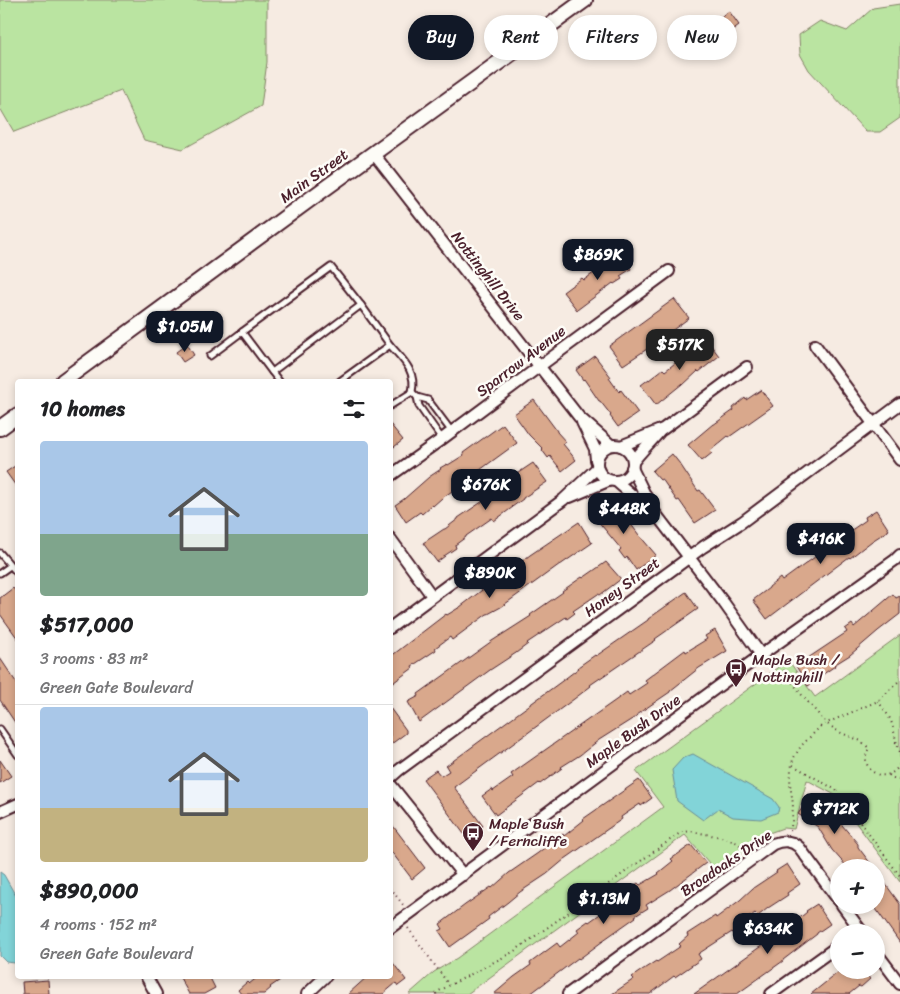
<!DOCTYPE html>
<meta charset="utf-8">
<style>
:root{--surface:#fff;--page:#f6f6f6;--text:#202124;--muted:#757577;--line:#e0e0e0;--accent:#111827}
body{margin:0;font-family:Sriracha,sans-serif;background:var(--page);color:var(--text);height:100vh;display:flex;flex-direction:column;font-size:19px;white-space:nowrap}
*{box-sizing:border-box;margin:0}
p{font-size:16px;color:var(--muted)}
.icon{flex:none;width:28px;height:28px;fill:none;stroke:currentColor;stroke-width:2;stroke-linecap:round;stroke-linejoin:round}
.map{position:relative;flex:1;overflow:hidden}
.details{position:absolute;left:15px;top:379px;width:378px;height:600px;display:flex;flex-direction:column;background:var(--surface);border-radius:5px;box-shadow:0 2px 8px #0003}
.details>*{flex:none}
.top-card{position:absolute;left:408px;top:15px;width:418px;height:45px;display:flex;gap:10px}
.tools{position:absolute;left:830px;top:859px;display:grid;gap:10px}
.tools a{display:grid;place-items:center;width:55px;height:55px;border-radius:50%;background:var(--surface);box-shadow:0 2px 8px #0003;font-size:25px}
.price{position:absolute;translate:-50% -42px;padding:0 11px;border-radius:10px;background:var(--accent);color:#fff;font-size:16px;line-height:32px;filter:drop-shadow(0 1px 2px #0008)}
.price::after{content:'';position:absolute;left:50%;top:30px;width:15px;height:11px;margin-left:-8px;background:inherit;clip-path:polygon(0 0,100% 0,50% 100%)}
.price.on{background:#222;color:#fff}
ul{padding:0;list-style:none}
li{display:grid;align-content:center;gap:10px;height:265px;padding:0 25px}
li+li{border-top:1px solid var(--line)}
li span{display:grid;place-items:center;height:155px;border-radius:5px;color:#555}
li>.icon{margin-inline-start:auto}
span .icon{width:90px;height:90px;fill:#fffc;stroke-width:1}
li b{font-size:21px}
h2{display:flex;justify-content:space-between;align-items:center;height:60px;padding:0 25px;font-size:21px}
.chip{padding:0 18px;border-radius:22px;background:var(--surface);box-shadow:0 2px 8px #0003;font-size:18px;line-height:45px}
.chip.on{background:var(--accent);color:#fff}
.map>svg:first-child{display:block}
.green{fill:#bae4a1;stroke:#828266}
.water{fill:#82d4d8;stroke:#6c8c93}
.building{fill:#d9a88c;stroke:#4a1f2b}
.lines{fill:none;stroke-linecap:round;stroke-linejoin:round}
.lane-casing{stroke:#4a1f2b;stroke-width:9}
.street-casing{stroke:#4a1f2b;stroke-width:14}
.secondary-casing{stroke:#4a1f2b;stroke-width:18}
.path{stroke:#4a1f2b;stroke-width:2;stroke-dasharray:1 4;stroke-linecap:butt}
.lane{stroke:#fdfcf7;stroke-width:5}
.street{stroke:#fdfcf7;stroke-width:10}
.secondary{stroke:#fdfcf7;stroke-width:14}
.labels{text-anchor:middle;stroke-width:5;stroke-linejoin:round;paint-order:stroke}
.street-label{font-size:15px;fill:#4a1f2b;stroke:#fdfcf7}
.poi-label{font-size:15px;fill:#4a1f2b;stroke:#fdfcf7;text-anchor:start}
</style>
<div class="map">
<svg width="900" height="994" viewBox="0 0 900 994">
<rect width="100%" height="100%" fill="#f6ebe2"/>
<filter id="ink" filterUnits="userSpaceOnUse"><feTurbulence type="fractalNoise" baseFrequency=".02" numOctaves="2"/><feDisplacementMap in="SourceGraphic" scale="10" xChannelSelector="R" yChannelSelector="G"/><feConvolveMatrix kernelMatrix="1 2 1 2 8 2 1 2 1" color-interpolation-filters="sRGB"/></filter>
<g filter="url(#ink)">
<g class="green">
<polygon points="0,0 267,0 267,62 261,106 183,149 144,140 121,91 14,132 0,108"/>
<polygon points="900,4 900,118 880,132 866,132 809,70 800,54 799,35 820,21 847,31 873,8"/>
<polygon points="900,635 900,882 835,795 807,780 794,829 783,828 769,833 716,871 685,835 467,994 409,994 434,972 457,958 663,807 636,771 788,660 815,697"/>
</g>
<g class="water">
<polygon points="693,754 773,799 779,807 778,812 761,819 733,817 718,809 703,820 677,801 672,770 683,758"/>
<polygon points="0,872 4,875 17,898 18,961 15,963 6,962 0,956"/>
</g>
<g class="building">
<polygon points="729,11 739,25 728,33 718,20"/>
<polygon points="618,250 631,269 620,276 622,279 614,284 613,283 577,310 563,292 582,278 584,280 602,267 601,265 612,258 610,255"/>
<polygon points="674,299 689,318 647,349 623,365 609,346"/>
<polygon points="704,336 719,356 699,372 698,371 683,385 682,384 656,405 641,385 649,379 649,380 663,369 665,371 698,345 696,342"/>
<polygon points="187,344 194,355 183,362 176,352"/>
<polygon points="595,356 611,377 609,378 619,392 621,390 638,413 618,427 610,416 611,415 600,401 599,401 584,379 583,380 576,370"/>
<polygon points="761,390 773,406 729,437 728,436 710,451 712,453 702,461 688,445 713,424 713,425 734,410 733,408 745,398 746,400"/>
<polygon points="534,400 557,431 557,432 566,442 563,444 576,460 562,471 550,456 548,458 542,450 543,449 529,435 514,414"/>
<polygon points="390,424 403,440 390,450"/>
<polygon points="503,424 517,443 473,475 474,476 442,498 433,506 432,505 422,514 420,512 406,522 395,505 404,499 429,477 441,469 440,468 447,464 448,465 464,455 463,453"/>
<polygon points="672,454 680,464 698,491 700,490 715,510 695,523 679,500 677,501 662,479 660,480 652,471"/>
<polygon points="533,463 547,482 523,498 523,499 512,507 513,507 494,521 492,518 466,536 466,537 455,545 456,548 444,556 445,556 437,562 423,543 444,529 445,529 458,519 458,518 492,495 491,494 513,478 512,477"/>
<polygon points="15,466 18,470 18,489 6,472"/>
<polygon points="612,499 639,535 656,555 636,570 627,557 625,559 619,551 621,549 592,514"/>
<polygon points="876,510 889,530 872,541 850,558 849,557 767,619 753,600 769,588 769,587 780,578 782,581 819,554 818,553 831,543 831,544 866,520 865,517"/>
<polygon points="579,522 592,543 560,565 560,564 501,607 488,614 487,614 452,640 450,637 435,648 436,650 412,666 413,668 390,685 390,657 446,614 447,615 460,607 494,581 495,582 522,563 521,562 530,555"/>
<polygon points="606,562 621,579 600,595 598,594 573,611 575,613 567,619 566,617 527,643 528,644 516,653 490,670 419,722 408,702 419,696 418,694 492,641 531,616 530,615 563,592 562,591 582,577 583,578"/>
<polygon points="13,588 18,594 18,639 0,614 0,598"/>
<polygon points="686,592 698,609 655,639 656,640 590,685 591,686 574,699 454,787 483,826 467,838 423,779 436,770 441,776 449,771 446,766 562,681 579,668 578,667 595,655 596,656 648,620 648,619"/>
<polygon points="893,594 896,598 900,596 900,614 878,631 850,655 834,665 835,666 819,677 820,678 808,686 796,666 847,632 845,629 852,624 854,627"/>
<polygon points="715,630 727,651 699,668 670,691 670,692 636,715 637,716 599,740 580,755 561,767 562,768 547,779 540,784 539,783 496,815 482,796 492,789 493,791 513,777 511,774 616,700 627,692 629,695 647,683 645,680 685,650 686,652 707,639 705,636"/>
<polygon points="0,658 18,685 18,727 0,700"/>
<polygon points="390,708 406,730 406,733 390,745"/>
<polygon points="0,760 11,776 0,783"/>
<polygon points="639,780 652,798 641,806 640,804 621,817 622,819 565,859 547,874 520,892 508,902 488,917 489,919 450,947 439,931 443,929 440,924 465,905 491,887 492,888 509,873 538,853 548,845 563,834 564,836 584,820 583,819"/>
<polygon points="810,797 832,812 835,811 842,825 858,844 858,847 874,868 848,868 832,850 818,827 798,814"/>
<polygon points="390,822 425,868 412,879 390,850"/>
<polygon points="691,845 706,863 670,890 646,905 648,908 635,916 636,917 602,941 603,941 579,959 578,958 530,994 494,994 514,977 531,965 530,963 557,943 560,947 579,932 577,929 588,921 589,922 628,894 626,891 638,883 640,885 659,874 658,873 673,861 671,859"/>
<polygon points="787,864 800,884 787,893 788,895 768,908 758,916 755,913 740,924 743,928 735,935 732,932 698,954 701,959 675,977 674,976 650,994 612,994 634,979 632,977 642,970 656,961 657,962 681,946 679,944 688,936 687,934 715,916 716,918 740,900 753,888 777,872 776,871"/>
<polygon points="876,871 900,904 900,943 876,909"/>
<polygon points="817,904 830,924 817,933 817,934 783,960 783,961 737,994 694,994 757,949 781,933 807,912 806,911"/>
<polygon points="390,959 406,980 398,986 396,983 383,994 348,994 368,976 390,976"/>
<polygon points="841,970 863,970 870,979 861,987 859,986 849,994 811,994"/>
<polygon points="179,976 209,976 215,988 204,994 189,994"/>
<polygon points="259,976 286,976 270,987 271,988 264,994 241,994 238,990 247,982 249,984"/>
<polygon points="48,980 49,994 23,994 22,982"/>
</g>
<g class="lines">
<g class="lane-casing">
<g id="lane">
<polyline points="210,356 242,332"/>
<polyline points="272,372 242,332 331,267 361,305"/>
<polyline points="279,381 272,372 361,305 390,345"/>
<path d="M340 381 390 345C402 359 417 371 412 392L390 406"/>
<polyline points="412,392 417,397 428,400 452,432"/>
<polyline points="417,397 419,406 442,439"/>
<polyline points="0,553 18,574"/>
<polyline points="0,573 10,566"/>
<polyline points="0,729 18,755"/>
</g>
</g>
<g class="street-casing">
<g id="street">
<polyline points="373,153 579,417 611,445"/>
<polyline points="815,345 900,460"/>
<polyline points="582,422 595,449 596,460"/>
<circle cx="615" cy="463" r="18"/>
<polyline points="621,446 663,429 747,367"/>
<path d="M633 462C641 451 651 442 660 431"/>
<polyline points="632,468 652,509 724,603 761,655"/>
<polyline points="390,476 442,439 540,366 669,271"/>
<polyline points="617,482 639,501 651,508"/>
<polyline points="570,497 608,481"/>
<polyline points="390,538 432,596"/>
<polyline points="390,628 563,500 597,468"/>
<polyline points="390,778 399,770 676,567 703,547 742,522 900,404"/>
<polyline points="390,784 463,875"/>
<polyline points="0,812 18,804"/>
<polyline points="842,905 862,932"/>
<polyline points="390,928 761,655 895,560 900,555"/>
<polyline points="876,952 900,984"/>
<polyline points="146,976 156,994"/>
<polyline points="307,994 326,976"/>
<path d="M568 994 773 844C783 840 791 840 799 847L839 901"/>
<polyline points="771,994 839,945"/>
</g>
</g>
<g class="secondary-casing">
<g id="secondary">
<polyline points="63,381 309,200 585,0"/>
<polyline points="0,428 18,415"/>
</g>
</g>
<g class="path">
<path d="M775 658 801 694 826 723 839 732 861 741 869 748C856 771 888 787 900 764"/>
<path d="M878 701C882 707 888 714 891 721 895 732 895 741 900 752"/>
<polyline points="895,742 900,743"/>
<polyline points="793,765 836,790 900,876"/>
<polyline points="889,775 893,778 900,780"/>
<polyline points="790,831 792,822 793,804 790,784 791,770 793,759 801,746 822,725 878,701 900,680"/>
<polyline points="390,888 404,906"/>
<polyline points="408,928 449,985"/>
<polyline points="436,994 439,991 513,952 680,833 690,831 721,837 738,843 746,852"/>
</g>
<use href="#lane" class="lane"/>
<use href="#street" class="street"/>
<use href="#secondary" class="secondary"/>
</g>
</g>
<defs>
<g id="bus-pin" transform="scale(1.125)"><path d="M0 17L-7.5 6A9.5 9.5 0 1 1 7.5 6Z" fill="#4a1f2b" stroke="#fdfcf7"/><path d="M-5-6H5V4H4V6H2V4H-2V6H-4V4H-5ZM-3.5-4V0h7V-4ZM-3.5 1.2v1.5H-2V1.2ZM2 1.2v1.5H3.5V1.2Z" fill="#fff"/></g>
</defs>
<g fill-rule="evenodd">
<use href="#bus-pin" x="736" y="669"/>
<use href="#bus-pin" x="473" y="833"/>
</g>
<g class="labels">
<g class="street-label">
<text transform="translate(314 176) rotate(-36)" y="5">Main Street</text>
<text transform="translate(488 276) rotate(52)" y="5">Nottinghill Drive</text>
<text transform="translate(521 361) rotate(-37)" y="5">Sparrow Avenue</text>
<text transform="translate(622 587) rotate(-36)" y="5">Honey Street</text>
<text transform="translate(633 731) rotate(-36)" y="5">Maple Bush Drive</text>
<text transform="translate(726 863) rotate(-34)" y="5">Broadoaks Drive</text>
</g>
<g class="poi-label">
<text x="752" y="665">Maple Bush /<tspan x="752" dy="17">Nottinghill</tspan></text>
<text x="489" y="829">Maple Bush<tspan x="489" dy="17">/ Ferncliffe</tspan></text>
</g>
</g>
</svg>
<div class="tools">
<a>+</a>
<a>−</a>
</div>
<b class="price" style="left:598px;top:281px">$869K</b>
<b class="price" style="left:185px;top:353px">$1.05M</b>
<b class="price on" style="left:680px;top:371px">$517K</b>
<b class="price" style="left:486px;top:511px">$676K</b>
<b class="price" style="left:624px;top:535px">$448K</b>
<b class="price" style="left:821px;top:565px">$416K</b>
<b class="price" style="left:490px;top:599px">$890K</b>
<b class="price" style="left:835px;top:835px">$712K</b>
<b class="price" style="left:604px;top:925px">$1.13M</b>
<b class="price" style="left:768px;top:955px">$634K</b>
<div class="top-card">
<a class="chip on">Buy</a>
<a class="chip">Rent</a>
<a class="chip">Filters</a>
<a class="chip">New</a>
</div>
<section class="details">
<h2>10 homes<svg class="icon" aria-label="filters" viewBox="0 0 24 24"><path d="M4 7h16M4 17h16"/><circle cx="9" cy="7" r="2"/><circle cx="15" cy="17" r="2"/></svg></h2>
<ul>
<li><span style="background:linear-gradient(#a9c7e8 60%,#7fa58c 0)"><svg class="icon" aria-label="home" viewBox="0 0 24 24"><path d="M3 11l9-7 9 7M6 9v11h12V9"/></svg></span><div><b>$517,000</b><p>3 rooms · 83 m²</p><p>Green Gate Boulevard</p></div></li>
<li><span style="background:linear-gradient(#a9c7e8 65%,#c2b280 0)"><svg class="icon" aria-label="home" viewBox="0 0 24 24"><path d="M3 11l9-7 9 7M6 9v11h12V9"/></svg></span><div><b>$890,000</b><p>4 rooms · 152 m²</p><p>Green Gate Boulevard</p></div></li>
</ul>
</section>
</div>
